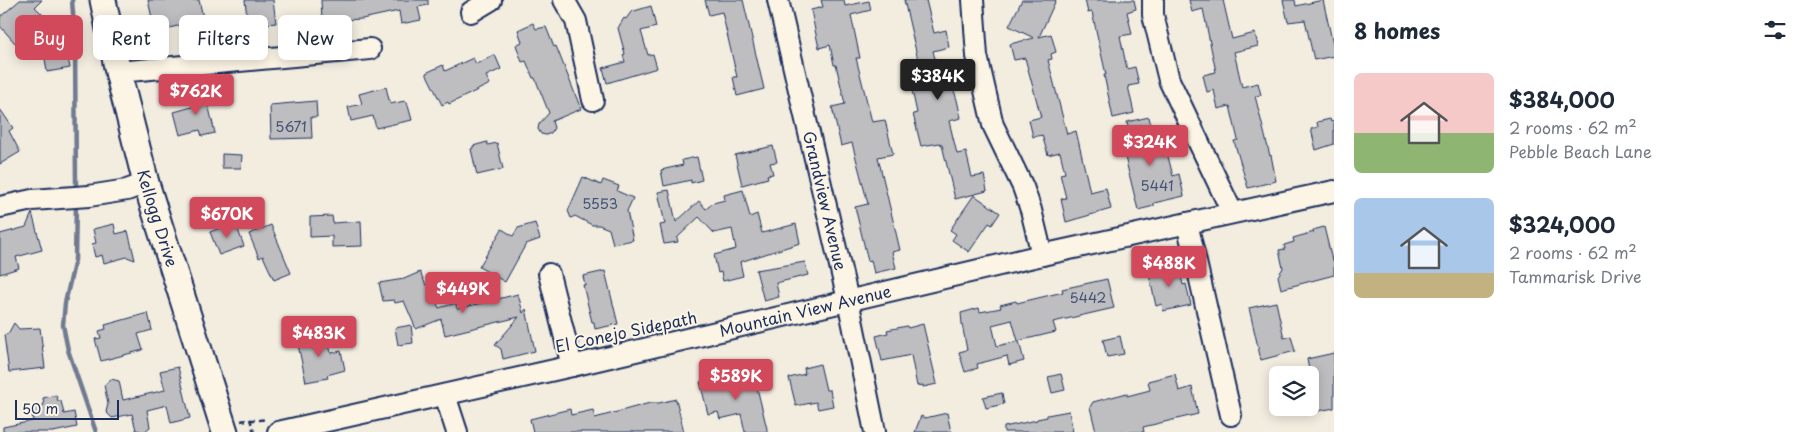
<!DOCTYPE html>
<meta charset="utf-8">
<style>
:root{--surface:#fff;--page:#f2f2f3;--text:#1f2937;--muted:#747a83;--accent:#d1495b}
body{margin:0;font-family:"Playpen Sans",sans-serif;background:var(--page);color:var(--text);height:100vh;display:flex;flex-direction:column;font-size:19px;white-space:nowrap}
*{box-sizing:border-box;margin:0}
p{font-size:16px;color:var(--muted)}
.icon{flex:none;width:28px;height:28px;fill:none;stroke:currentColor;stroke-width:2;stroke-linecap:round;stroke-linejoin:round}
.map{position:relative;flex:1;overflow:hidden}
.details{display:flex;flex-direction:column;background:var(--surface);width:475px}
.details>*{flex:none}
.banner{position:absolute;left:15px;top:15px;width:475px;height:45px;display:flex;gap:10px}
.buttons{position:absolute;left:1269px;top:366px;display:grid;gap:10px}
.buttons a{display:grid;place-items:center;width:50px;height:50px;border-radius:8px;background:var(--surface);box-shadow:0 2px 12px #0003;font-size:25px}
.scale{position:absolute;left:15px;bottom:12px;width:104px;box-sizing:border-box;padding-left:5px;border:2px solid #1b2f5e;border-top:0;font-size:14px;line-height:18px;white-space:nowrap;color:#1b2f5e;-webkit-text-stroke:4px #fcf5e5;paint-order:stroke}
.price{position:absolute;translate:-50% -42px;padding:0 11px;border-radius:5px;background:var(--accent);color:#fff;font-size:16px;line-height:32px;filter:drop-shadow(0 1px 2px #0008)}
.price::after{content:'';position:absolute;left:50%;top:30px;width:15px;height:11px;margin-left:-8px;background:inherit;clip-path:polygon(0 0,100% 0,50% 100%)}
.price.selected{background:#222;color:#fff}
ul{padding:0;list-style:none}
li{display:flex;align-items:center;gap:15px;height:125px;padding:0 20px}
li span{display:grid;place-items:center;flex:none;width:140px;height:100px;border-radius:8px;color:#555}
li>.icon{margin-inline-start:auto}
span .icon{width:60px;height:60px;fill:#fffc;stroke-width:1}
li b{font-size:21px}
h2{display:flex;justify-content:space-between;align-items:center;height:60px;padding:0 20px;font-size:21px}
.pill{padding:0 18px;border-radius:8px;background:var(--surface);box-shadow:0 2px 12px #0003;font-size:18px;line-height:45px}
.pill.selected{background:var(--accent);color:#fff}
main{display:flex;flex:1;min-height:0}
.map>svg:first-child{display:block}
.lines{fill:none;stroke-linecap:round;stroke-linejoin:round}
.stream{stroke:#707a91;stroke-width:4.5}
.building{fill:#bebec0;stroke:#1b2f5e}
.minor-casing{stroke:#1b2f5e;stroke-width:24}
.major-casing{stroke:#1b2f5e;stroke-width:29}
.path{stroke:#1b2f5e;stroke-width:2.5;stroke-dasharray:5 4;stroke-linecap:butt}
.minor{stroke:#fcf5e5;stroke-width:20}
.major{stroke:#fcf5e5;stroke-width:25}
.labels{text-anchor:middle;stroke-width:4;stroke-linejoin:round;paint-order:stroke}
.number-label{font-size:14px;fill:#445376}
.street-label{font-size:16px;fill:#1b2f5e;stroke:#fcf5e5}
</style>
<main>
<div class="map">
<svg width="1334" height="432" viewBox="0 0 1334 432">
<rect width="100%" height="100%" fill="#f3ede0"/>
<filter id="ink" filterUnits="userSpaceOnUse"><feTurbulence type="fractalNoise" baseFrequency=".02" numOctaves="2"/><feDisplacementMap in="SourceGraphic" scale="10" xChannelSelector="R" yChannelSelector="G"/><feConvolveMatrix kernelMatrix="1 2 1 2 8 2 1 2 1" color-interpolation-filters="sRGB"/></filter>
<g filter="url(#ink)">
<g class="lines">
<g class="stream">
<polyline points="72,0 75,41 76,188"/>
<polyline points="76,203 75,260 65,303 63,325 68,350 96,432"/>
</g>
</g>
<g class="building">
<polygon points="20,0 42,0 35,7 43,15 15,43 0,26 0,17"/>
<polygon points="148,0 199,0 207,34 185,40 181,25 155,32"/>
<polygon points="245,0 273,0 276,23 248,26"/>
<polygon points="321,0 428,0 428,5 418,7 421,20 401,24 399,11 362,19 322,21"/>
<polygon points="705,0 743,0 764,89 737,96 733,77 737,77 722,12 709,15"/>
<polygon points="821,0 844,0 845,6 869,1 871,10 851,15 860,58 856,58 872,122 885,120 893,154 878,157 900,250 892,252 896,268 874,273 871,260 868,261 855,207 868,204 852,143 841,146 832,107 845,104 836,65 834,65 830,45 819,48 815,30 811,10 823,7"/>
<polygon points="904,0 926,0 934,33 946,30 949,47 933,51 941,83 951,81 957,100 961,118 949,121 957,154 966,152 972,177 984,175 987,191 955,199 942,145 941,145 940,143 921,146 913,114 917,113 912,90 918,88 912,61 918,60"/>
<polygon points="1022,0 1056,0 1039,37 1051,34 1056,52 1051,54 1052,59 1048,60 1067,134 1076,131 1090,192 1106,188 1111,209 1066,222 1061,199 1066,198 1060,174 1065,173 1060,152 1048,155 1042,135 1033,137 1029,120 1041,117 1025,58 1014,60 1010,44 1034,38 1009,26"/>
<polygon points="1085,0 1134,0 1136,9 1127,12 1132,34 1120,36 1127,69 1135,67 1139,84 1128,86 1134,113 1113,118 1104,75 1106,75 1092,12 1088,13"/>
<polygon points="1189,0 1223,0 1232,39 1255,33 1258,46 1234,52 1242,87 1258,83 1261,95 1255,96 1270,156 1271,155 1276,181 1248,188 1234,141 1238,140 1230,106 1218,109 1214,90 1207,92 1203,75 1216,72 1203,9 1192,12"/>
<polygon points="1283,0 1295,0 1296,6 1323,0 1334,49 1334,56 1314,60 1305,20 1288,22"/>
<polygon points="651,6 656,27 641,31 648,55 653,54 657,68 607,83 603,68 625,62 623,55 625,54 618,28 624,18 626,19 631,12"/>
<polygon points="533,23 536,29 546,27 554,47 556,46 581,109 552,121 554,128 551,133 546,135 541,134 538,129 539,124 549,113 535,78 533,78 526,61 522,62 516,45 522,42 518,30"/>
<polygon points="66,48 70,68 47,72 44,52"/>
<polygon points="495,55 501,69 486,76 490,84 449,104 448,102 442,105 426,73 443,65 445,71 473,58 476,64"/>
<polygon points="386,87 390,104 405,101 406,102 407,102 412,120 376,128 373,116 351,121 348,107 362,104 359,94"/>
<polygon points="195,91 212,93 209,108 215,133 202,136 200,130 180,135 174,112 192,107"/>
<polygon points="316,101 317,117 311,117 312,138 271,139 270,105"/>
<polygon points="0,109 13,128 9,131 20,152 0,164"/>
<polygon points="1149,117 1155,143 1164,141 1173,176 1179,174 1184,196 1154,203 1154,206 1138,210 1124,153 1127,152 1124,139 1130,138 1127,122"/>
<polygon points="1330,119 1331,122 1334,121 1334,144 1316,150 1311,129 1318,127 1317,122"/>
<polygon points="487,142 488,145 497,143 503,169 477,175 471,149 473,148 473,146"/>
<polygon points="773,146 777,162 770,163 773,174 767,175 768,178 742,185 735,155"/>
<polygon points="222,154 242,155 241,168 222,168"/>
<polygon points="697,157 702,180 691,183 691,180 664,186 661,170 683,165 682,160"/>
<polygon points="583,177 601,185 603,180 619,186 617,191 633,198 627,211 633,240 613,244 609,229 599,225 592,225 575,216 571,218 568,211"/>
<polygon points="669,190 676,222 699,201 706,209 713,203 725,200 724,195 743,190 750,217 757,214 762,233 796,224 800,243 740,262 743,276 723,281 721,272 718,273 714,255 736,249 732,229 714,233 699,217 677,238 678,242 664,244 660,225 665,224 658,192"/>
<polygon points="974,195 1000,213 992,225 989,223 969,252 952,240 956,234 950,230"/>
<polygon points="32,213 42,250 16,257 19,268 0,274 0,234 26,227"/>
<polygon points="332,216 333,223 361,221 362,246 332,247 332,236 310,237 310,217"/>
<polygon points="235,222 244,246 219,255 210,232"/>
<polygon points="535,223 540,239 526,244 505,282 479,267 502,229 513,236 518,228"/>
<polygon points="114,224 116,234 128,231 135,260 127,257 104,263 102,255 95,257 92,244 96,243 93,229"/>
<polygon points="271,225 291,273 274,280 263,256 259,258 249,234"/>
<polygon points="1324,227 1332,260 1334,260 1334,275 1281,289 1278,276 1283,268 1279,250 1285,249 1284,245 1294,242 1293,238 1314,232 1313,230"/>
<polygon points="805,262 808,275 776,283 779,297 764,301 756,270"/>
<polygon points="1178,263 1183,285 1186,284 1191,305 1163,311 1162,304 1156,306 1148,270"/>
<polygon points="605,271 618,324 595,329 594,322 592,322 583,285 585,285 583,276"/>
<polygon points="420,272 426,285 428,284 439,308 456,303 457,309 518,294 523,313 526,309 535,351 503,359 501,349 495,345 519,317 445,335 441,319 416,329 404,301 395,303 394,300 383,301 379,283 404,279"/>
<polygon points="1107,279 1114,308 1053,322 1056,332 1018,341 1012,320 992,325 997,346 1019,341 1024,361 1009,365 1007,356 977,364 978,368 965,372 959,352 967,350 962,324 961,313 979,308 980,312 1001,308 1000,305 1016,301 1017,303 1063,292 1062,289"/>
<polygon points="1276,302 1284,338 1291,336 1295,351 1261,360 1249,308"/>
<polygon points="148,313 152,330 138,334 143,350 101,361 95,339 101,338 99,331 106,329 105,325"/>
<polygon points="14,323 19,329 40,328 45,368 9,372 4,335 8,334"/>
<polygon points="923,324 937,384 923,387 923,385 917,386 911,355 882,361 876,336 888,333 887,330 907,326 908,328"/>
<polygon points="411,325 413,343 398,345 395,328"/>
<polygon points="324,333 325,337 327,336 331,353 341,351 345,370 327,375 328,378 306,382 297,340"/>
<polygon points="1120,336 1124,354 1107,357 1103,340"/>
<polygon points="1334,353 1334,408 1313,412 1310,399 1314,398 1307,359"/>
<polygon points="820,364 826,390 830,390 833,406 818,409 816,402 796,406 789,378 805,374 804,368"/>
<polygon points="178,367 190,418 171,423 167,405 147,410 150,427 144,432 136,430 132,414 112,418 106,412 108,404 104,385 111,379 119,381 123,400 165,390 160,371"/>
<polygon points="753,371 767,429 767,432 745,432 741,414 720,419 718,412 708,414 700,382 720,378 721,382 741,377 740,374"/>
<polygon points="1061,374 1065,390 1052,393 1048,377"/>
<polygon points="1175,374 1179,391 1192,387 1198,414 1143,427 1144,432 1096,432 1090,407 1093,402 1127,393 1127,396 1150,390 1148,381"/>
<polygon points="1002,393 1004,404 986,408 983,397"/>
<polygon points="56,395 58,401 61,401 64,414 74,412 77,427 53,432 3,432 3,427 33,421 31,409 44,405 43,398"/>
<polygon points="676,399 684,432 533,432 530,419 570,409 571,415 593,410 595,418 650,403 659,403"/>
<polygon points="1069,411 1073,432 1004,432 1004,427 1037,420 1037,419 1047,417 1047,415"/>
<polygon points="947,413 951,432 915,432 921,416 925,418"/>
</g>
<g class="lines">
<g class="minor-casing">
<g id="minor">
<polyline points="564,0 576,21 593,100"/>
<path id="s1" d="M778 0 848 300 875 432"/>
<polyline points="973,0 977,56 993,125 1023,187 1031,210 1042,255"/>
<polyline points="1153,0 1153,15 1169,80 1232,212"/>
<polyline points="471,12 491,0"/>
<polyline points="118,72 370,49"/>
<polyline points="0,207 32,200 89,196 127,190 146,183"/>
<polyline points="1187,223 1231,415"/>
<polyline points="549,274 572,366"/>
<polyline points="445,395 457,432"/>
<path id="s2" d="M278 432 572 366 1042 255 1334 191"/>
</g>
</g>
<g class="major-casing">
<g id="major">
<path id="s3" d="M103 0 118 72 146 183 225 432"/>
</g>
</g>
<g class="path">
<polyline points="250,419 254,432"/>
<path d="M241 421C250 419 258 421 267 419"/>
</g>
<use href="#minor" class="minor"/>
<use href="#major" class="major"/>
</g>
</g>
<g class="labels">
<g class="number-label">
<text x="291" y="132">5671</text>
<text x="1157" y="191">5441</text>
<text x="600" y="209">5553</text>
<text x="1088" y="303">5442</text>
</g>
<g class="street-label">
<text dy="6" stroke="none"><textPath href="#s1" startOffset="206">Grandview Avenue</textPath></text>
<text dy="6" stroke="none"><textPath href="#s3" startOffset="225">Kellogg Drive</textPath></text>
<text dy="6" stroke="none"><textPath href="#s2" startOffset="541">Mountain View Avenue</textPath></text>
<text transform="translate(626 332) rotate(-12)" y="6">El Conejo Sidepath</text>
</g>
</g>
</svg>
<div class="buttons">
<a><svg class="icon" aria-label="layers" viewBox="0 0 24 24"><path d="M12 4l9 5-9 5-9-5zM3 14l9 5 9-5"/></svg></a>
</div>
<div class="scale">50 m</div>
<b class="price selected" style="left:938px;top:101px">$384K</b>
<b class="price" style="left:196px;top:116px">$762K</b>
<b class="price" style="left:1150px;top:167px">$324K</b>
<b class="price" style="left:227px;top:239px">$670K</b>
<b class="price" style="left:1169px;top:288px">$488K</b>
<b class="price" style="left:463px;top:314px">$449K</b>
<b class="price" style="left:319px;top:358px">$483K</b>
<b class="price" style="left:736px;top:401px">$589K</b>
<div class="banner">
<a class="pill selected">Buy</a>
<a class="pill">Rent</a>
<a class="pill">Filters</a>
<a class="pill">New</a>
</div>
</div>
<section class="details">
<h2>8 homes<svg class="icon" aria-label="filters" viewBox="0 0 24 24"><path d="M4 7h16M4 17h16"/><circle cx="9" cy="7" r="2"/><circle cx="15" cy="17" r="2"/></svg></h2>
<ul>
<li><span style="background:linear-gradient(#f6c9c9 60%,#8fb573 0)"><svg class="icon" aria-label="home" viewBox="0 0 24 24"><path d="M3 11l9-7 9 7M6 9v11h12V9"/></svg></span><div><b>$384,000</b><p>2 rooms · 62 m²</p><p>Pebble Beach Lane</p></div></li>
<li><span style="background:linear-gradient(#a9c7e8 75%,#c2b280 0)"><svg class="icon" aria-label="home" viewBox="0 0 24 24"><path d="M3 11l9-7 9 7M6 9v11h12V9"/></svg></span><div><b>$324,000</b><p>2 rooms · 62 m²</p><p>Tammarisk Drive</p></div></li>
</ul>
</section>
</main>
